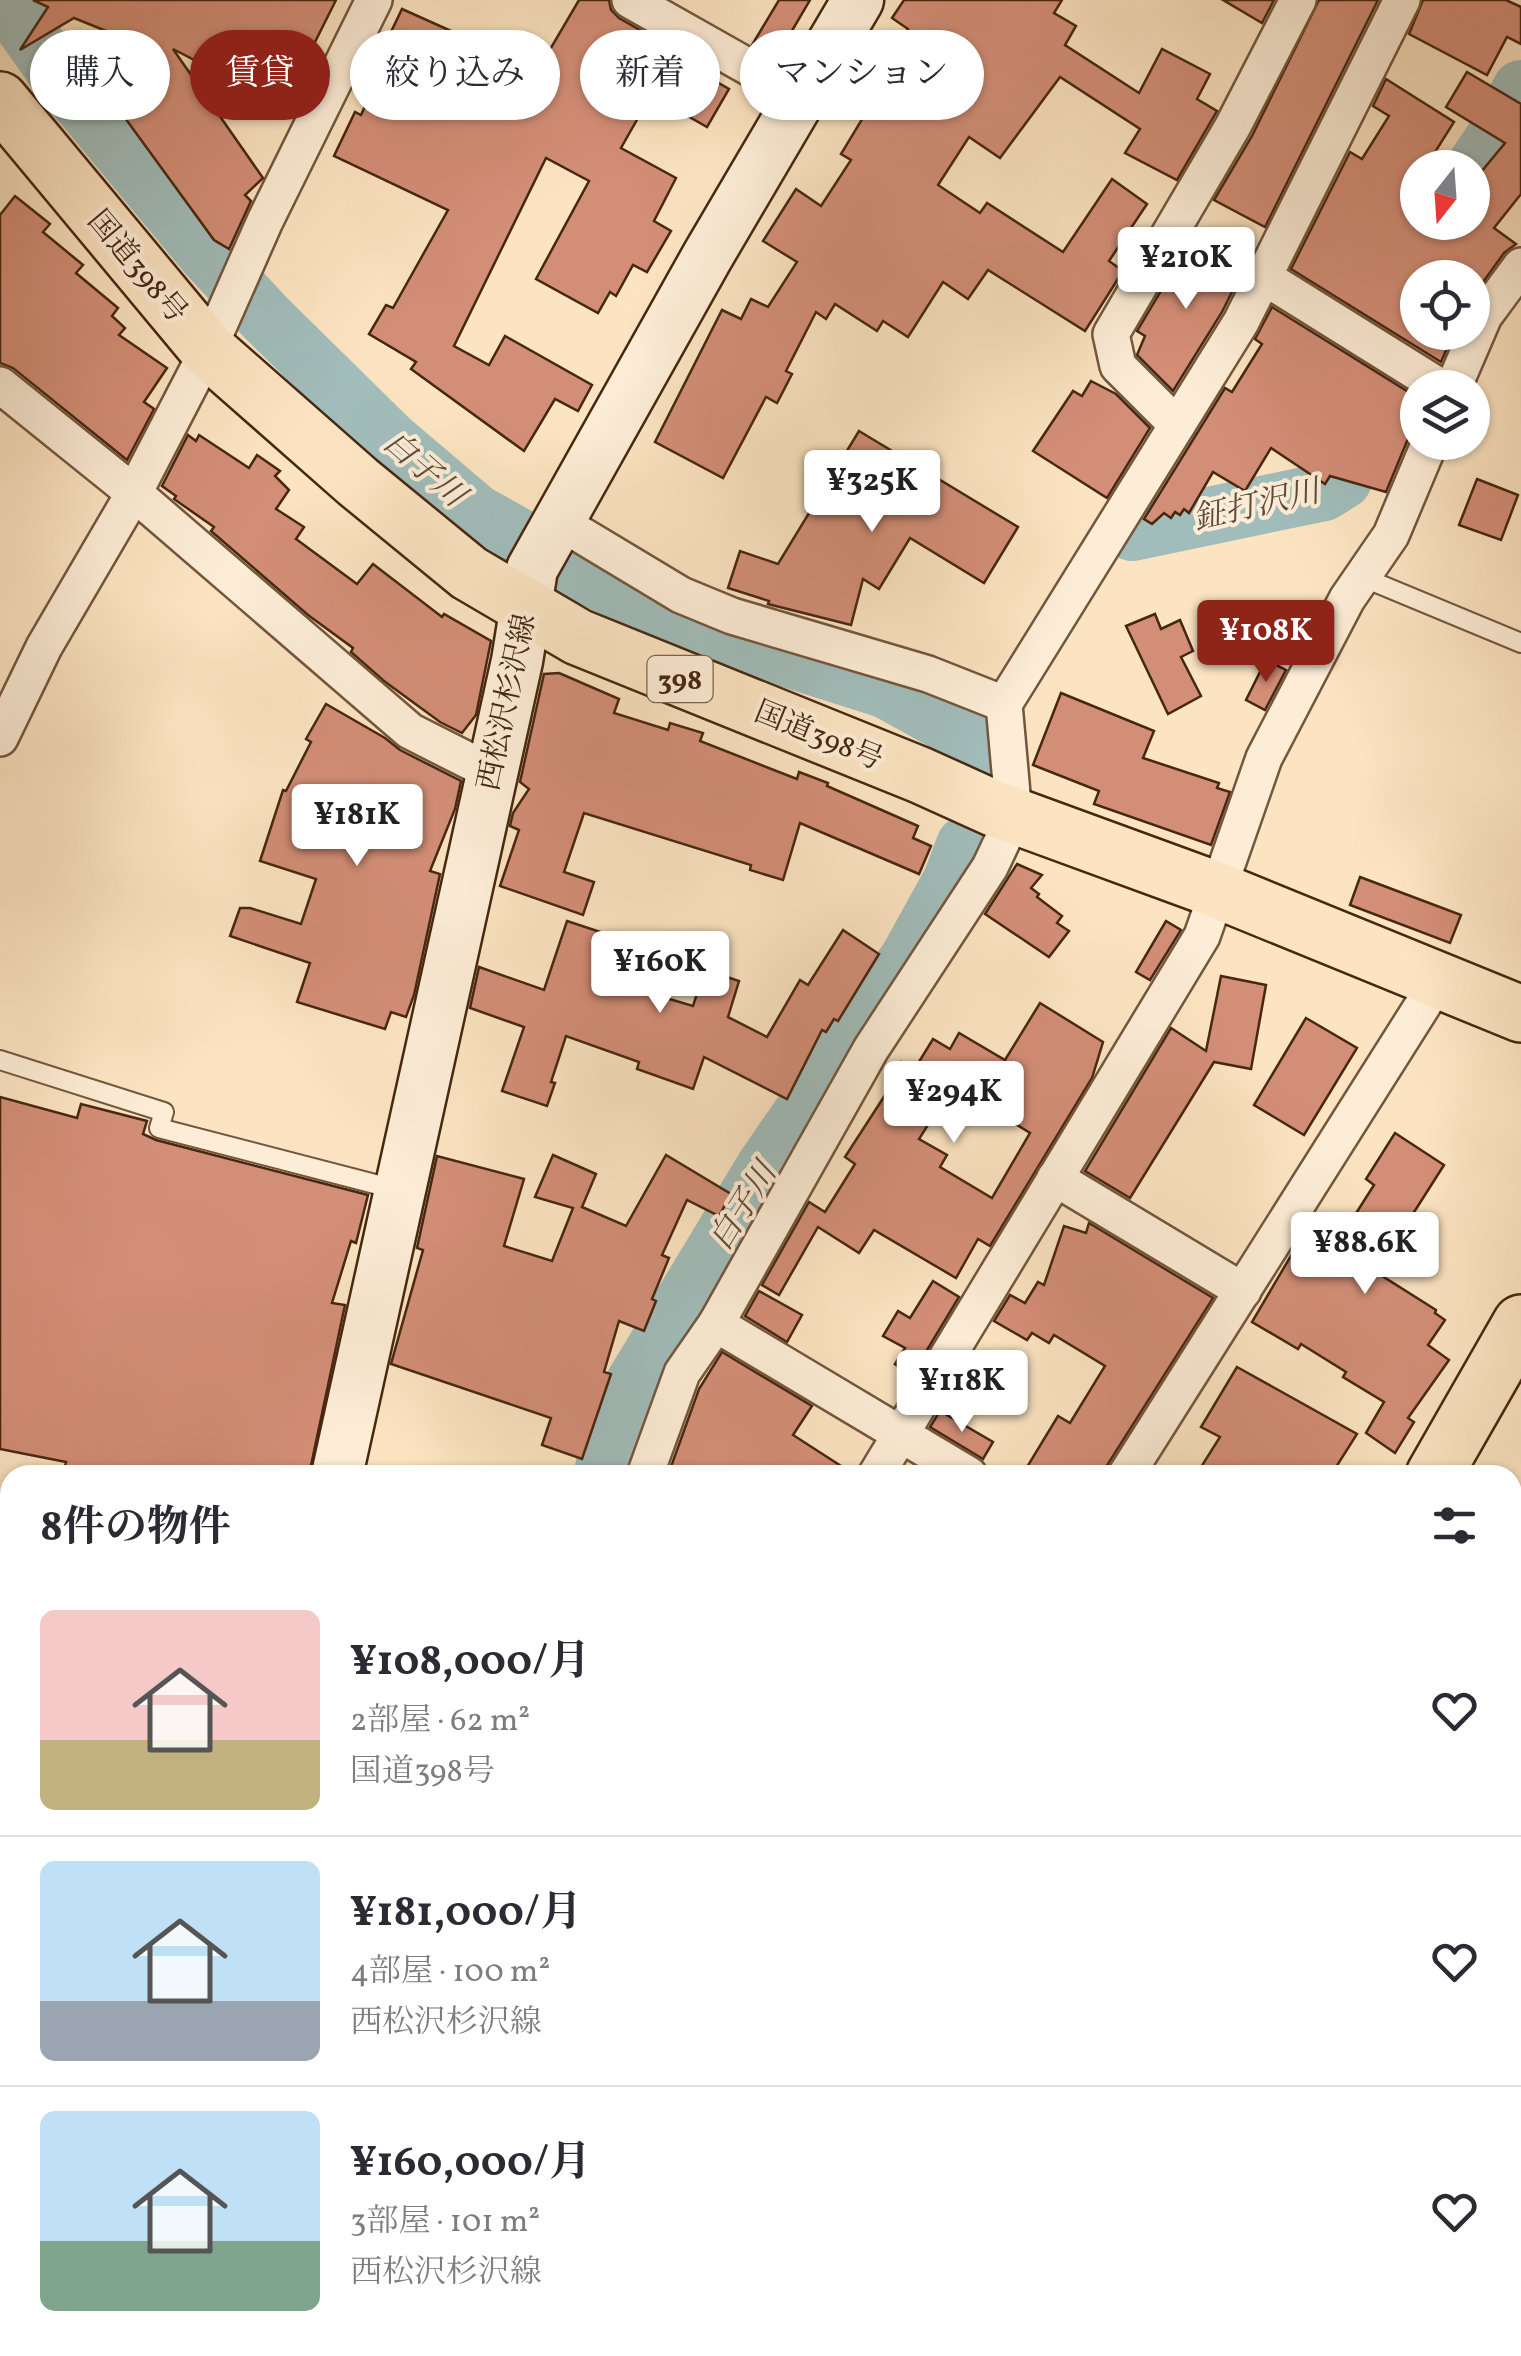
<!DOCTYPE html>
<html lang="ja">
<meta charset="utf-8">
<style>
:root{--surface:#fff;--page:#f7f7f7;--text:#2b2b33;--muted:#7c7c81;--line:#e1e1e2;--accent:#8f2418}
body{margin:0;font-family:Vollkorn,"Noto Serif JP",serif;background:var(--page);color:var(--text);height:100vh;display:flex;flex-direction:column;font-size:38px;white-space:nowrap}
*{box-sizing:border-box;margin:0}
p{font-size:32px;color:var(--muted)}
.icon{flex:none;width:55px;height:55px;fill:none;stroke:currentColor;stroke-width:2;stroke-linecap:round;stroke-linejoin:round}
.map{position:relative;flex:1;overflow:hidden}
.sheet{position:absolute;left:0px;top:1465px;width:1522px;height:892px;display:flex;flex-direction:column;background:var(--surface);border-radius:30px 30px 0 0;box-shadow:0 2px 8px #0004}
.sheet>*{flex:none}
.guide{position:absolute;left:30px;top:30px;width:1000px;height:90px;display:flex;gap:20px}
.needle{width:65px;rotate:197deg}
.buttons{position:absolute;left:1400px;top:150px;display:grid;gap:20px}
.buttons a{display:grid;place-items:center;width:90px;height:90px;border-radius:50%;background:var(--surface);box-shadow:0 2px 8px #0004;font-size:50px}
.price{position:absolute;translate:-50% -85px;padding:0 22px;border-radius:10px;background:#fff;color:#222;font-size:32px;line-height:65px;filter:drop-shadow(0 2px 5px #0008)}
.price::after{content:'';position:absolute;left:50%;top:60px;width:30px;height:22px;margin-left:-15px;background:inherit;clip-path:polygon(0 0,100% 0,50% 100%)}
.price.active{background:var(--accent);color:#fff}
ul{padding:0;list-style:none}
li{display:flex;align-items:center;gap:30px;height:250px;padding:0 40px}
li+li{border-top:2px solid var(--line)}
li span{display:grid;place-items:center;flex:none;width:280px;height:200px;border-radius:15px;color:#555}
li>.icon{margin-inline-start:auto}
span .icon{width:120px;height:120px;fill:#fffc;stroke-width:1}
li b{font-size:42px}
h2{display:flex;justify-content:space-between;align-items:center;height:120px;padding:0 40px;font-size:42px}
.pill{padding:0 35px;border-radius:45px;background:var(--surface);box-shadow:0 2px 8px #0004;font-size:35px;line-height:90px}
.pill.active{background:var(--accent);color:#fff}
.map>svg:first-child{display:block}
.green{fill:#c1c492;stroke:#847651;stroke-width:2.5}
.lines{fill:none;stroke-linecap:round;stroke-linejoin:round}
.river{stroke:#a1bdbb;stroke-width:58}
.building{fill:#d38e77;stroke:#462710;stroke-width:2.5;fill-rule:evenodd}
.lane-casing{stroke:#74563c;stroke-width:22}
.street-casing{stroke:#74563c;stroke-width:40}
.secondary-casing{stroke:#462710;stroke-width:55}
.highway-casing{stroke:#462710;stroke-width:60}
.lane{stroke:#fdedd7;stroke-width:18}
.street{stroke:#fdedd7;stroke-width:35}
.secondary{stroke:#fdedd7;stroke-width:50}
.highway{stroke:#fce4c2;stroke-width:55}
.labels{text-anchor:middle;stroke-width:8;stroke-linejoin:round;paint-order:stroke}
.shield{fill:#fdedd7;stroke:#7d624c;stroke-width:2.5}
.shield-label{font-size:28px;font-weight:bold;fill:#462710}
.street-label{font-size:30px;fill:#462710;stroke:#fdedd7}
.water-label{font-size:32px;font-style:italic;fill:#5d4c3b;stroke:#fdedd7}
</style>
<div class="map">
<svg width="1521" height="2356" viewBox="0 0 1521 2356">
<rect width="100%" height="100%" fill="#fce4c2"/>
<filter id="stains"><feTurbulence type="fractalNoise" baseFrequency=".002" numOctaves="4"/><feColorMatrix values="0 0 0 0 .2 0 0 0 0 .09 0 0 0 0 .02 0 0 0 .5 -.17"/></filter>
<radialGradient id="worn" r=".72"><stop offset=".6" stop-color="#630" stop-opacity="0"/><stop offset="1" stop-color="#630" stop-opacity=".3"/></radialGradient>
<polygon class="green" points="1512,2120 1521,2126 1521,2232 1513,2216"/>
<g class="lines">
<g class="river">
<polyline points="5,0 63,81 205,252 266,318 389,439 476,513 585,574 693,628 887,690 972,737 975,754"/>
<polyline points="1472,171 1502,127 1521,89"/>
<polyline points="1132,532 1324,492 1343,480 1366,415 1388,307 1398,282 1415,257"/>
<polyline points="603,1475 610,1432 629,1392 765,1167 909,958 952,880 965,845"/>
<polyline points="1512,2268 1521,2288"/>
</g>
</g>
<g class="building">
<polygon points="33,0 336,0 283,106 173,49 263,178 245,195 251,201 229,249 214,240 120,111 114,114 92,80 141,45 74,18 20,50 48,7"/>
<polygon points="579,0 609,0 611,10 619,18 659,41 656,47 729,89 707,127 651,95 621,148 676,178 654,221 671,231 647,272 633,265 616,296 610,292 598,313 536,279 589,181 546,158 454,346 489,365 505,336 592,385 578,411 555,399 524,451 411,369 416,362 369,334 386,305 393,308 448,210 334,156 355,112 361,115 383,66 376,63 402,9 538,70"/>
<polygon points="779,0 810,0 776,58 752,45"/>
<polygon points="904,0 1062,0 1054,13 1076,26 1065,45 1139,93 1162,49 1210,74 1197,99 1217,111 1177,180 1125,153 1140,129 1060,77 1000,158 969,137 938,185 980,213 987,203 1063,252 1112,179 1147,204 1109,261 1123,271 1085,331 988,270 968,299 943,282 908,337 883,321 877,331 835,304 826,319 816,312 786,371 792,374 777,403 766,397 723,478 655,442 722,310 741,319 751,299 768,307 797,262 763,241 796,189 821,206 851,160 841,154 864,116 857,112 908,29 892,18"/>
<polygon points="1223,0 1274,0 1262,23"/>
<polygon points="1319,0 1378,0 1265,227 1214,200 1252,136"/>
<polygon points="1423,0 1506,0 1521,7 1521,44 1507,37 1487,75 1409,34"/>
<polygon points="1467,72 1521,104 1521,194 1494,228 1516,244 1504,253 1473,296 1472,278 1418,278 1418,332 1454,332 1441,362 1291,269 1350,152 1362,159 1389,116 1373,106 1386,79 1454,122 1425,168 1418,168 1418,222 1472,222 1472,183 1505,143 1446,107"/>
<polygon points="15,196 50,224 43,232 83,265 76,273 118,308 112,316 125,328 119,335 167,368 144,402 154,409 127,460 13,368 0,363 0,215"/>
<polygon points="1193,237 1242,272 1222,312 1173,391 1137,355 1145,336 1137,331"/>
<polygon points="1272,307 1418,398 1418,425 1410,434 1386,492 1330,476 1325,484 1271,448 1245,491 1213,472 1189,513 1184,509 1180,515 1175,512 1171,518 1164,513 1152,524 1144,519 1225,388 1232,392 1262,344 1255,339"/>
<polygon points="1091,381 1116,394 1150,428 1107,498 1033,451 1073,391 1082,396"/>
<polygon points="859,431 1018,527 984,583 910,538 879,589 863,579 851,625 768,604 769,601 728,588 740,551 778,564"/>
<polygon points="188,435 196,441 199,435 249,468 257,455 280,471 275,476 289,490 276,509 304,527 296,539 357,584 373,564 442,617 444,614 491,641 476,715 462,733 440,722 384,681 351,652 353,648 308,615 211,531 214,527 174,499 176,496 162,486"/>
<polygon points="1477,479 1518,495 1501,540 1459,525"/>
<polygon points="1155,614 1161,629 1180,620 1193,651 1181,657 1201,696 1168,714 1126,626"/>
<polygon points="1266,660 1286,670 1265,710 1246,700"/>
<polygon points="559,673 619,699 614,713 668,730 670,723 703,733 700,741 797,779 799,772 828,783 827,786 918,826 913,838 931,846 919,874 800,823 783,880 750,870 751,865 584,813 564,872 594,882 583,915 500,886 519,830 510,826 513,813 529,789 520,782 544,674"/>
<polygon points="1061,693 1154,731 1143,758 1219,783 1217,788 1230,792 1211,845 1094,804 1099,791 1033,765"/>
<polygon points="326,704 385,738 400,750 461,781 455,809 430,871 440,874 414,995 406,1017 391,1012 385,1029 297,1002 310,963 230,936 240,908 250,908 301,924 316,879 260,861 283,790 286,791 311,742 306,739"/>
<polygon points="1017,864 1042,875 1031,888 1039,894 1037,897 1062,916 1057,923 1069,931 1049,957 985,914"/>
<polygon points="1360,877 1461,915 1450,943 1350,905"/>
<polygon points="567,921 655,950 642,991 693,1006 703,975 714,979 715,973 739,981 728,1017 767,1037 800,980 808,985 843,930 879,954 838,1021 834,1019 826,1032 822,1030 787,1099 704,1057 693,1089 637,1069 639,1062 566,1036 551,1082 555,1083 547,1106 502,1091 524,1027 470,1008 479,967 544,990"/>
<polygon points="1166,921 1181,930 1150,980 1136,972"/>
<polygon points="1221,976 1266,985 1251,1069 1214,1062 1130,1198 1085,1171 1171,1028 1206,1051"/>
<path d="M1040 1003 1103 1042 1092 1078 990 1246 978 1239 956 1278 874 1230 859 1253 818 1227 779 1295 762 1285 809 1202 825 1212 855 1164 845 1157 889 1089 886 1087 901 1062 914 1070 933 1039 950 1049 959 1033 1005 1060ZM953 1085 1030 1133 992 1198 940 1167 947 1155 919 1139Z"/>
<polygon points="1306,1018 1357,1048 1304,1135 1254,1105"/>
<polygon points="0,1097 77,1118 81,1104 147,1121 143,1134 156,1140 368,1195 356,1243 351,1241 332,1303 345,1305 309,1475 63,1475 66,1462 0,1449"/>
<polygon points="1395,1133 1444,1165 1376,1272 1436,1310 1435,1313 1445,1320 1428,1345 1449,1360 1408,1418 1414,1422 1395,1453 1366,1433 1384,1402 1343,1377 1346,1372 1301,1344 1298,1349 1252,1322 1312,1220 1341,1237 1374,1185 1366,1179"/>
<polygon points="553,1155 596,1174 582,1207 626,1226 666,1155 731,1194 719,1216 687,1200 662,1255 669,1258 652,1299 656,1301 644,1331 619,1321 604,1372 611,1374 582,1459 542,1445 551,1418 391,1364 423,1250 417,1248 437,1156 524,1179 504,1246 552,1261 573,1208 535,1197"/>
<polygon points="1089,1223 1213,1298 1101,1475 1040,1475 1027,1467 1058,1416 1070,1423 1105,1366 1054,1335 1049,1343 1032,1333 1027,1340 994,1321 1010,1295 1025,1303 1038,1282 1044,1285 1064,1226 1086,1233"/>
<polygon points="933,1281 959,1297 912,1375 895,1364 905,1348 883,1336 898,1311 910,1318"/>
<polygon points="759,1291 802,1315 787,1342 745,1316"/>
<polygon points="722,1352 812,1406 793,1435 855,1475 668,1475 699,1389"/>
<polygon points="1237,1367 1357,1434 1331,1475 1196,1475 1220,1437 1201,1427"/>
<polygon points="940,1411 993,1442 983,1459 930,1427"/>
</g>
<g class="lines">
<g class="lane-casing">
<g id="lane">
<polyline points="1362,577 1521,643"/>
<polyline points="0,1060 164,1112 159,1128 398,1190"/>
<polyline points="0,1682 10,1683"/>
</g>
</g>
<g class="street-casing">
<g id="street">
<polyline points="630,0 800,96"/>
<polyline points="1264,277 1442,388"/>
<polyline points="0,385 134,493 410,731 491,772"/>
<polyline points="1453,388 1484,316 1521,266"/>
<polyline points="1177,425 1118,366 1111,334 1233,126 1298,0"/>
<polyline points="558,521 681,595 732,616 928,674 1004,704"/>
<polyline points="0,738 44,647 134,493 208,350 265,221 374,0"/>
<polyline points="1055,1178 1243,1291"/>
<polyline points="716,1324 969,1475"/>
<polyline points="645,1475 682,1373 716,1324 871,1049 990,867 1014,816 1004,704 1241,322 1402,0"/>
<polyline points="876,1475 1202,936 1264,758 1347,599 1391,535 1430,442"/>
<polyline points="1126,1475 1438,981"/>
<polyline points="0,1727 10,1793"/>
<polyline points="1512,1807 1521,1812"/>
<polyline points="1512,2026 1521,2011"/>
<polyline points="0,2032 10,1995"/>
<polyline points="0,2158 10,2159"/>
<polyline points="1045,2348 1055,2356"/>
</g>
</g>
<g class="secondary-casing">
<g id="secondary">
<polyline points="337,1475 517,661 532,569 707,257 858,0"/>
<polyline points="153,2356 156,2348"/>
</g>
</g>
<g class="highway-casing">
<g id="highway">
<polyline points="0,100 208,350 358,482 469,573 578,637 920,775 993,808 1217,890 1521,1014"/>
<polyline points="1434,1475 1521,1323"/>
<polyline points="903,2356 908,2348"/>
</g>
</g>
<use href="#lane" class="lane"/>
<use href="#street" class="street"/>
<use href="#secondary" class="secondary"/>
<use href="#highway" class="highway"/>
</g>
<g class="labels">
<rect class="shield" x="647.5" y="656" width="65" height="46" rx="8"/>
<g class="shield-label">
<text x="680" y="689">398</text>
</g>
<g class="street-label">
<text transform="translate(138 266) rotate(50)" y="10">国道398号</text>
<text transform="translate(506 702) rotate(-78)" y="10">西松沢杉沢線</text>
<text transform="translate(819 735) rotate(22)" y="10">国道398号</text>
</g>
<g class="water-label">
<text transform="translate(425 468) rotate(41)" y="11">白子川</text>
<text transform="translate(1256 504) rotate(-13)" y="11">鉦打沢川</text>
<text transform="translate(742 1206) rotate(-58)" y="11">白子川</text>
</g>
</g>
<rect width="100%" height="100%" filter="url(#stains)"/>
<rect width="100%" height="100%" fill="url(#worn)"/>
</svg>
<div class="buttons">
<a><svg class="needle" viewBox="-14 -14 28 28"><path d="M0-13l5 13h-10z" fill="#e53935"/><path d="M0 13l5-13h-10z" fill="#7c7c81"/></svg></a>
<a><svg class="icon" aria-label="locate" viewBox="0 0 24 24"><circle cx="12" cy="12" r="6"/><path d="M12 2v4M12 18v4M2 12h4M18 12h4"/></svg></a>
<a><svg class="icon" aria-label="layers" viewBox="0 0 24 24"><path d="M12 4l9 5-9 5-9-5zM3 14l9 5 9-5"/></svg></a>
</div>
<b class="price" style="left:1186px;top:312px">¥210K</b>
<b class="price" style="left:872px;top:535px">¥325K</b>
<b class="price active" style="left:1266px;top:685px">¥108K</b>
<b class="price" style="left:357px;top:869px">¥181K</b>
<b class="price" style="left:660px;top:1016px">¥160K</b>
<b class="price" style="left:954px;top:1146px">¥294K</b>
<b class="price" style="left:1365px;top:1297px">¥88.6K</b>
<b class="price" style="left:962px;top:1435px">¥118K</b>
<div class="guide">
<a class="pill">購入</a>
<a class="pill active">賃貸</a>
<a class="pill">絞り込み</a>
<a class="pill">新着</a>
<a class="pill">マンション</a>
</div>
<section class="sheet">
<h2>8件の物件<svg class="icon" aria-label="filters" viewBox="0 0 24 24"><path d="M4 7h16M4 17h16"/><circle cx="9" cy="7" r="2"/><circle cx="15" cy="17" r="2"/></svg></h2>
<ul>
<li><span style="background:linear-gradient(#f6c9c9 65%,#c2b280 0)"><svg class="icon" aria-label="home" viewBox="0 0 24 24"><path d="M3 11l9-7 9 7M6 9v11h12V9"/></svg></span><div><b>¥108,000/月</b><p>2部屋 · 62 m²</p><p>国道398号</p></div><svg class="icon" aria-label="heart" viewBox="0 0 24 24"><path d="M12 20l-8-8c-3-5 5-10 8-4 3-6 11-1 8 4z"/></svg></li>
<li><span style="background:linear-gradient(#bfe0f5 70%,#9aa5b1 0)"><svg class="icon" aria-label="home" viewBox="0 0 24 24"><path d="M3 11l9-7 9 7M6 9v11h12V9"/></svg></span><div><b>¥181,000/月</b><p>4部屋 · 100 m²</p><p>西松沢杉沢線</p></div><svg class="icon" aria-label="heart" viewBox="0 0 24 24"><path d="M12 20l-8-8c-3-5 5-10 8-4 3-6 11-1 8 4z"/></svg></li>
<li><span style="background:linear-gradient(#bfe0f5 65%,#7fa58c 0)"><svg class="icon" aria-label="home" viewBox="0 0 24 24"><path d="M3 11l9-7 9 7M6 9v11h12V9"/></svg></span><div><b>¥160,000/月</b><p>3部屋 · 101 m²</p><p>西松沢杉沢線</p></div><svg class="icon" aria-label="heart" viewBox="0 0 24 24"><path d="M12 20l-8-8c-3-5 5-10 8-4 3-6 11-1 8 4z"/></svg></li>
</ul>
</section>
</div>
